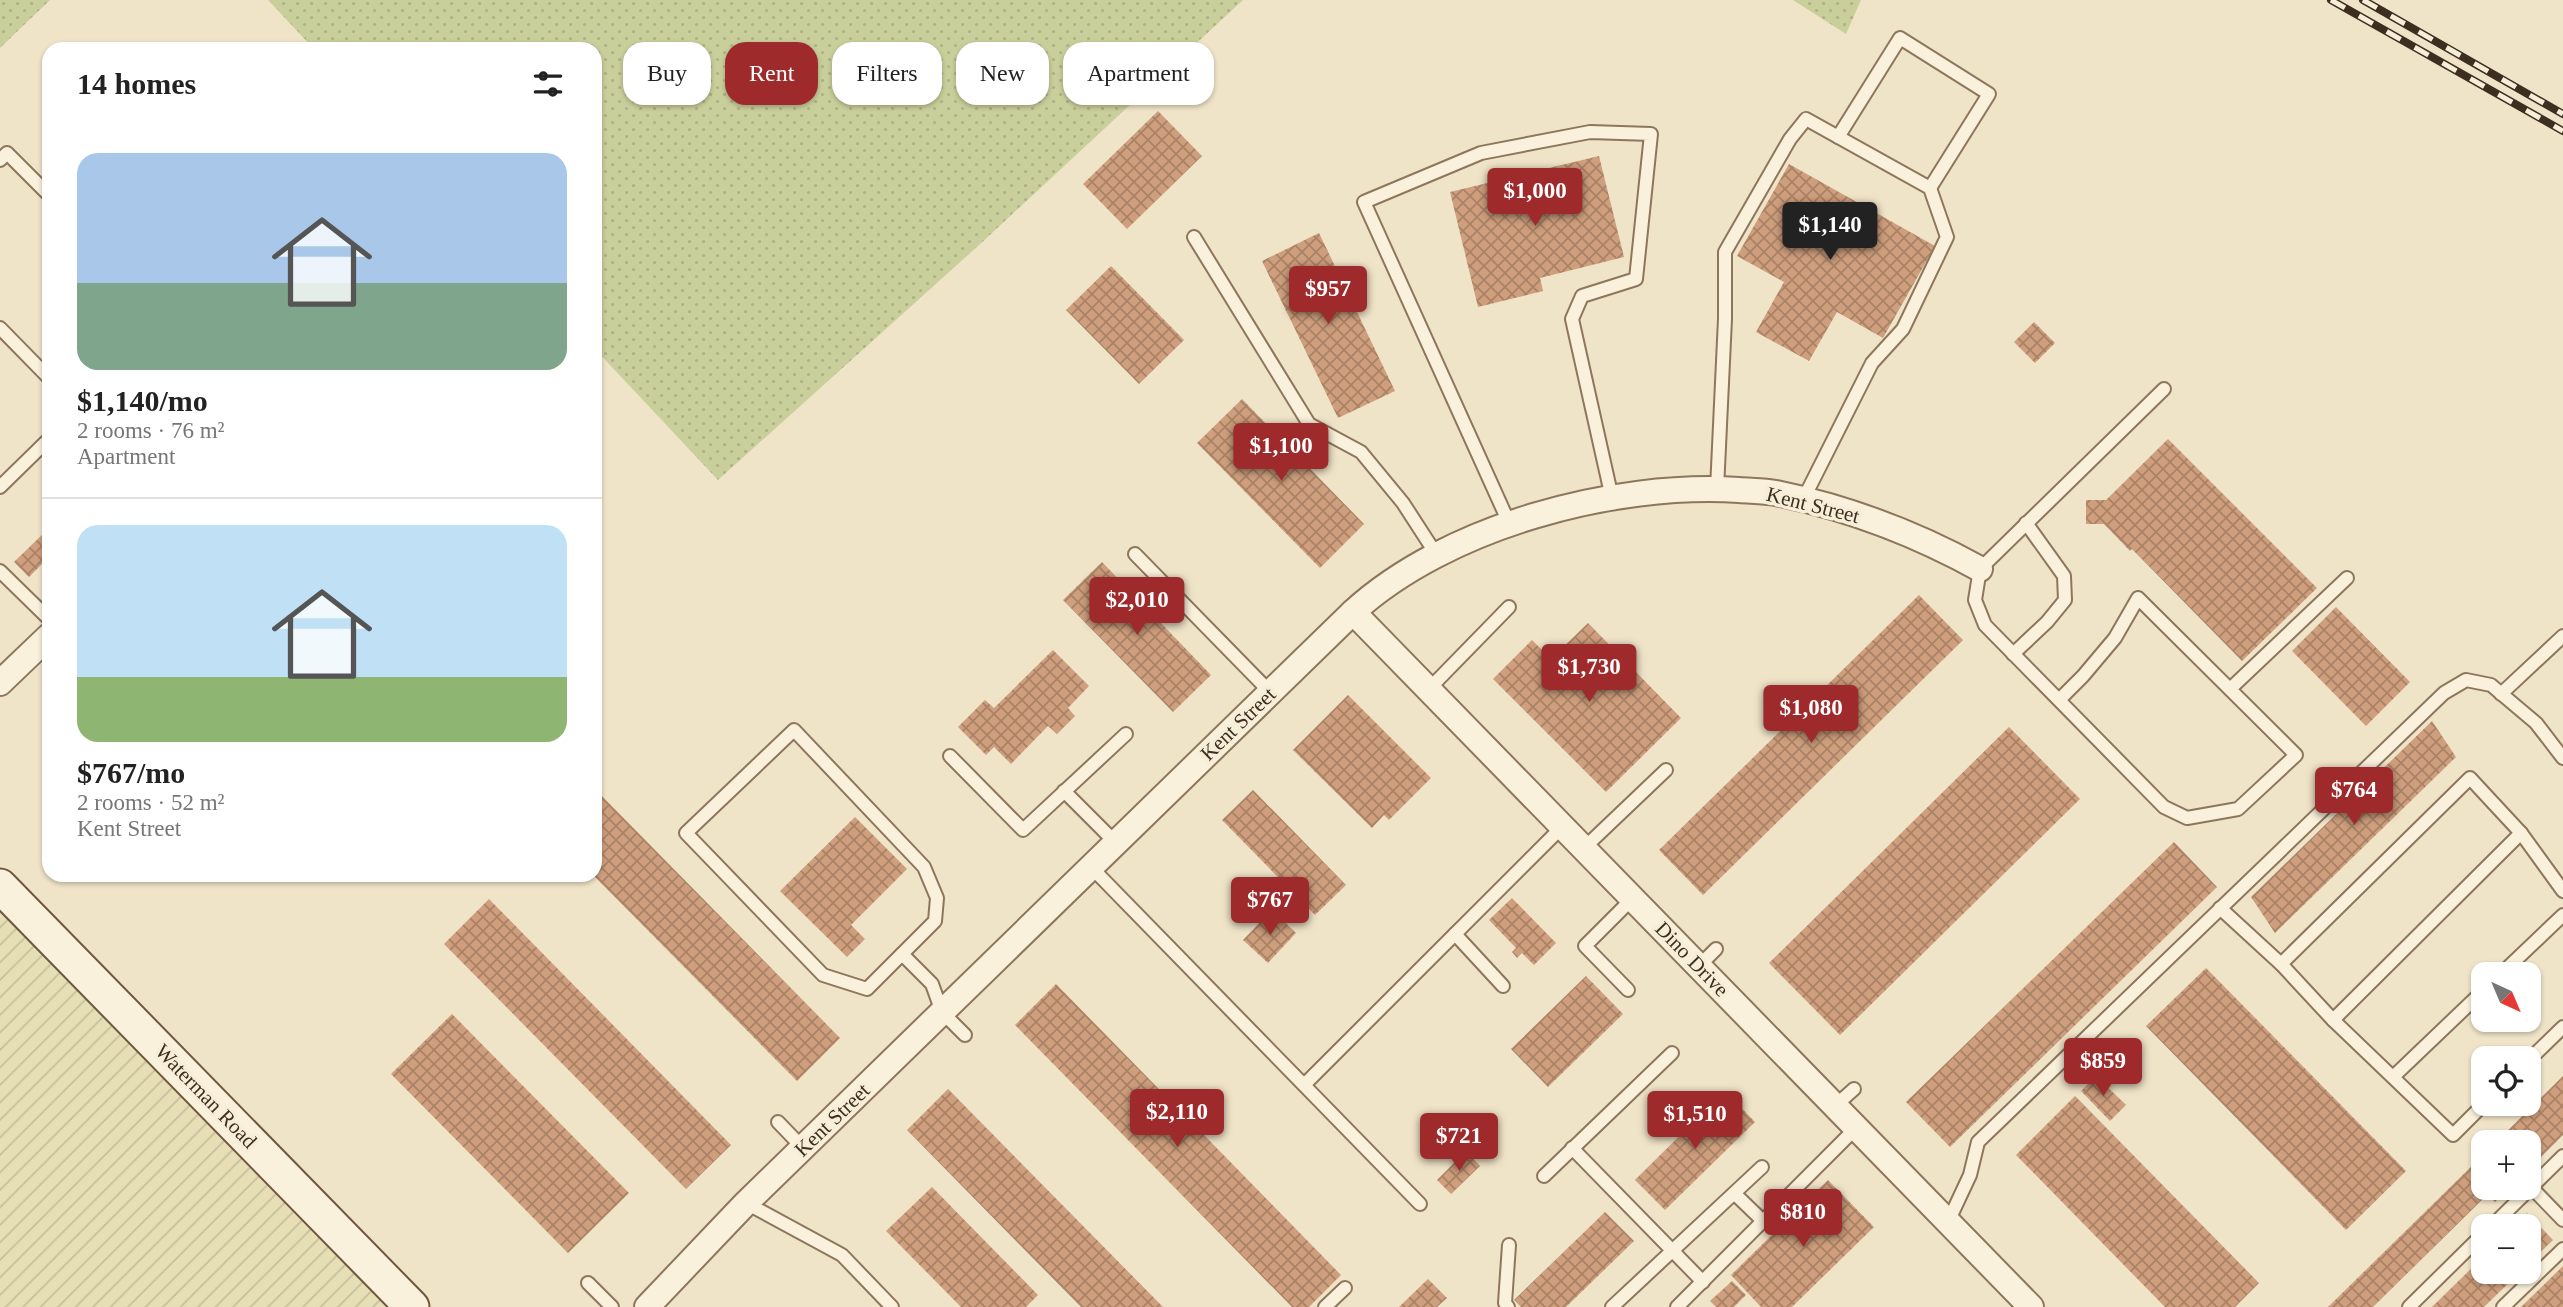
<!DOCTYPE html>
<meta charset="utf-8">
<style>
:root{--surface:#fff;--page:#f6f6f6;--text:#222;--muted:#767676;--line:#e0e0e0;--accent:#9e2a2b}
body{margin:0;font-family:Georgia,serif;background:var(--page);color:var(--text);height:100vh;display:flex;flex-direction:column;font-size:26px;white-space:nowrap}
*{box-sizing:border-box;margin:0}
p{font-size:23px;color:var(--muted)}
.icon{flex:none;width:38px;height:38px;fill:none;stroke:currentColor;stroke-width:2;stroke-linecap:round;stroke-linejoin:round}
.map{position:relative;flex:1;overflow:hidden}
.details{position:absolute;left:42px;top:42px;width:560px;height:840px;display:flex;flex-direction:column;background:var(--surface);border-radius:21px;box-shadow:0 2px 5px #0004}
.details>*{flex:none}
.guide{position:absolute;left:623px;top:42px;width:665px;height:63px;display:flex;gap:14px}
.needle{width:46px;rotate:136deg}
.buttons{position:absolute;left:2471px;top:962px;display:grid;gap:14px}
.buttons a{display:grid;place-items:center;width:70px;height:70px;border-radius:14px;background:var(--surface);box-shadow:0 2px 5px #0004;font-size:35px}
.price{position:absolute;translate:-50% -60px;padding:0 16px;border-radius:7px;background:var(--accent);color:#fff;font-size:23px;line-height:46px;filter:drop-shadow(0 2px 4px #0008)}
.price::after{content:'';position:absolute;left:50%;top:42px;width:21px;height:16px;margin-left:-10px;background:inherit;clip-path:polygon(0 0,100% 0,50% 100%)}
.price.current{background:#222;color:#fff}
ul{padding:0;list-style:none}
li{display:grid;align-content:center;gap:14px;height:371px;padding:0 35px}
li+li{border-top:2px solid var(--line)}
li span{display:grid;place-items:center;height:217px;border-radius:21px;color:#555}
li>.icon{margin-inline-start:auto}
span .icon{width:126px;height:126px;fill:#fffc;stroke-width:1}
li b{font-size:30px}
h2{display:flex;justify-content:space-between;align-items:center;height:84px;padding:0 35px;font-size:30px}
.pill{padding:0 24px;border-radius:21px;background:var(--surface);box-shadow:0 2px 5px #0004;font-size:24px;line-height:63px}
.pill.current{background:var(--accent);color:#fff}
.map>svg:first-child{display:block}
.farmland{fill:url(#farmland-furrows)}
.grass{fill:url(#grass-dots)}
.building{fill:url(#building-cross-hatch)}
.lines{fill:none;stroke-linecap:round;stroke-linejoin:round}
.service-casing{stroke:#8d765c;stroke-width:16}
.minor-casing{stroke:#8d765c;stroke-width:28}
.secondary-casing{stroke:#6f573f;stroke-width:37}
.service{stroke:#faf1dc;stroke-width:12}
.minor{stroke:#faf1dc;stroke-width:24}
.secondary{stroke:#faf1dc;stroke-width:33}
.rail-casing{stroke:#3d2e20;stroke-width:8}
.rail{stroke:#f7eed8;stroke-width:5;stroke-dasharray:16;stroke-linecap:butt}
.labels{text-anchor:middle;stroke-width:7;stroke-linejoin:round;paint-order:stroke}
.street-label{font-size:21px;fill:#3d2e20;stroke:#f7eed8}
</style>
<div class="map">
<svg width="2563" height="1307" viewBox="0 0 2563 1307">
<defs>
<pattern id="farmland-furrows" width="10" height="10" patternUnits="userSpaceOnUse" patternTransform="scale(1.75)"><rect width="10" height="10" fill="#e6deb5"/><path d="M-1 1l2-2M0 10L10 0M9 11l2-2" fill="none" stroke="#c6bf9b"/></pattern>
<pattern id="grass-dots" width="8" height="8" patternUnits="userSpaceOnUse" patternTransform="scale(1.75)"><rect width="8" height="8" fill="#c9cf9b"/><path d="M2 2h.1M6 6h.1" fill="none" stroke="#aeb285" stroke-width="1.8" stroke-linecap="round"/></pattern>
<pattern id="building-cross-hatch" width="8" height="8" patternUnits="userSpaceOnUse" patternTransform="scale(1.75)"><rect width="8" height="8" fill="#cf9f7d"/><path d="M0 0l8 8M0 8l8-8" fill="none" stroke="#a98266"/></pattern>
</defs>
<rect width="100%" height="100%" fill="#f0e4c8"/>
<polygon class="farmland" points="0,867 410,1307 0,1307"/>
<g class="grass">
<polygon points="0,0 50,0 0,48"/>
<polygon points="268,0 1243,0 978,246 718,480 595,349 595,49 314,49"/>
<polygon points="1793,0 1861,0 1846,34"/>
</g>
<g class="building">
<polygon points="1158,111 1202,156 1127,229 1083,184"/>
<polygon points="1599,156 1624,257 1540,278 1543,291 1478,307 1450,192"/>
<polygon points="1789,164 1935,246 1883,338 1837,312 1809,361 1756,332 1784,282 1737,256"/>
<polygon points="1319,233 1395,391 1338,418 1262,261"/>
<polygon points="1111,266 1184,340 1139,384 1066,310"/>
<polygon points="2034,322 2055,343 2035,363 2014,342"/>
<polygon points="1242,399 1364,524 1320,568 1197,443"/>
<polygon points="2168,439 2317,588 2242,661 2132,549 2130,551 2104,524 2086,524 2086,500 2106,500"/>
<polygon points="49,528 49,557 29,577 14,562"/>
<polygon points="1102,562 1211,675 1173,712 1063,600"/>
<polygon points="1919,595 1963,640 1703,895 1659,850"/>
<polygon points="2336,607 2410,682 2366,726 2292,651"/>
<polygon points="1588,623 1681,718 1606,792 1493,679 1532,640 1551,659"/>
<polygon points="1053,650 1089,686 1068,708 1075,716 1057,734 1048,726 1011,764 994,747 986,755 958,727 985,700 994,708"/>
<polygon points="1348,695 1431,778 1389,820 1384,815 1372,828 1293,750"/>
<polygon points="2432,721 2456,757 2275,933 2251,897"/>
<polygon points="2009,727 2080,799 1840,1035 1769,963"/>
<polygon points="595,789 840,1038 797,1081 595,877"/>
<polygon points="1253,790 1346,885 1315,915 1222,820"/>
<polygon points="855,817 907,869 851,925 865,939 847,957 780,891"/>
<polygon points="2174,842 2217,887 1950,1147 1906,1102"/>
<polygon points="1512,898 1556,943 1534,965 1522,953 1517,958 1512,952 1516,948 1489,920"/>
<polygon points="489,899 731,1145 686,1189 444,944"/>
<polygon points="1272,910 1296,933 1268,963 1243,940"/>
<polygon points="2206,968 2406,1171 2346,1230 2146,1026"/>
<polygon points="1586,976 1623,1014 1548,1087 1511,1049"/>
<polygon points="1056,984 1341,1275 1309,1307 1292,1307 1015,1025"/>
<polygon points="452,1014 629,1193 568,1253 391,1074"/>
<polygon points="2096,1076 2126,1105 2110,1121 2081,1091"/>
<polygon points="2563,1076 2563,1135 2529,1169 2529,1143 2495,1143"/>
<polygon points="948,1089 1163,1307 1081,1307 907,1130"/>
<polygon points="1725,1091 1755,1122 1665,1210 1635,1180"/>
<polygon points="2075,1096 2259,1283 2235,1307 2165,1307 2016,1155"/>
<polygon points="1466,1151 1480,1166 1451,1194 1437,1180"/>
<polygon points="2483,1155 2483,1188 2509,1188 2495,1202 2487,1195 2373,1307 2328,1307"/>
<polygon points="1828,1180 1874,1227 1792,1307 1761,1307 1731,1275"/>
<polygon points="932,1187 1038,1295 1026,1307 961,1307 886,1231"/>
<polygon points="1605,1212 1634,1241 1566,1307 1521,1307 1514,1300"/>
<polygon points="2527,1213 2553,1240 2529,1263 2529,1227 2514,1227"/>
<polygon points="2483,1257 2483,1272 2520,1272 2484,1307 2432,1307"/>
<polygon points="2563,1266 2563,1307 2521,1307"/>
<polygon points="1428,1279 1447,1298 1437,1307 1399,1307"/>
<polygon points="1732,1281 1746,1295 1734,1307 1716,1307 1710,1301"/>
</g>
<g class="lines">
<g class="service-casing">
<g id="service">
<polyline points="1838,137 1900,38 1989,94 1930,188"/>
<polyline points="0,160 7,153 49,195"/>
<polyline points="1194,237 1309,424 1361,452 1403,503 1436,554"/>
<polyline points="0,328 49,378"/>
<polyline points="0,487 49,439"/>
<polyline points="1717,489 1725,319 1725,252 1790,139 1806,119 1930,188 1947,237 1903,329 1872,363 1803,500"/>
<polyline points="1510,525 1364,202 1481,153 1590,132 1651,134 1636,279 1582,296 1572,319 1612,498"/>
<polyline points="1135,554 1270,692"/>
<polyline points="0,571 49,619"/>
<polyline points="2013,654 2047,622 2065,600 2064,576 2026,523"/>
<polyline points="1429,689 1509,607"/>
<polyline points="2230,689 2347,578"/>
<polyline points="2501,694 2563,636"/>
<polyline points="2059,700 2083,676 2115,638 2138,598 2296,755 2238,809 2187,818 2164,807 1985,625 1975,600 1980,569 2164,389"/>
<polygon points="794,730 924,867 937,898 935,921 867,989 823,975 686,833"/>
<polyline points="950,756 1023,830 1126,734"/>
<polyline points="1064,791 1116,843"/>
<polyline points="1583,849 1666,770"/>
<polyline points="1091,867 1420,1204"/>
<polyline points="2220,908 2281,964 2333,1020 2453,1135 2484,1104"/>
<polyline points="1455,934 1503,986"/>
<polyline points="902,954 932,984 942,1012 965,1035"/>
<polyline points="2281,964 2470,778 2521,833 2563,891"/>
<polyline points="1699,966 1716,949"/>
<polyline points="2500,975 2563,915"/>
<polyline points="1628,990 1585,946 1632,899"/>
<polyline points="2333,1020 2521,833"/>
<polyline points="2529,1060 2563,1027"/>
<polyline points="2393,1077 2483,991"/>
<polyline points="1305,1084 1562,827"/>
<polyline points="1835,1106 1854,1089"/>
<polyline points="778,1122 803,1148"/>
<polyline points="1572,1148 1703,1282"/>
<polyline points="1544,1176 1672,1053"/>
<polyline points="2531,1187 2563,1220"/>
<polyline points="1735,1194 1764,1222"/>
<polyline points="746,1203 842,1255 892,1307"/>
<polyline points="1948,1222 1970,1175 1978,1142 2444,693 2466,680 2491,685 2536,723 2563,758"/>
<polyline points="2491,1227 2563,1156"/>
<polyline points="588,1283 612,1307"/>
<polyline points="1325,1307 1345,1288"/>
<polyline points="1508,1307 1505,1303 1509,1245"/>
<polyline points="1612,1307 1762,1167"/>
<polyline points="1677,1307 1856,1128"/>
<polyline points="2409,1307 2483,1234"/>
<polyline points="2503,1307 2563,1249"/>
</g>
</g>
<g class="minor-casing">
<g id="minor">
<polyline points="1353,612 2031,1307"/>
<polyline points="0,683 49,636"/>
<path d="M647 1307 746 1203 1353 612C1447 526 1614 482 1739 490 1751 491 1764 491 1776 493 1849 508 1915 533 1980 569"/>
</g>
</g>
<g class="secondary-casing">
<polyline id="secondary" points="0,886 412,1307"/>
</g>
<use href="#service" class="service"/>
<use href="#minor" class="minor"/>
<use href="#secondary" class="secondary"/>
<g class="rail-casing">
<g id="rail">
<polyline points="2331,0 2563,131"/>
<polyline points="2363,0 2563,114"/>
</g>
</g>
<use href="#rail" class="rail"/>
</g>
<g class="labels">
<g class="street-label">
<text transform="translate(1813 505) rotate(14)" y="7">Kent Street</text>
<text transform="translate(1238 724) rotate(-44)" y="7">Kent Street</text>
<text transform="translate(1692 959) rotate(46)" y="7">Dino Drive</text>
<text transform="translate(206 1096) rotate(46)" y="7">Waterman Road</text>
<text transform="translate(832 1120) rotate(-44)" y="7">Kent Street</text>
</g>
</g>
</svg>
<div class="buttons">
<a><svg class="needle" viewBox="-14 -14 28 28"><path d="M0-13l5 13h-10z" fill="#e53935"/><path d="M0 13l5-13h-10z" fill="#767676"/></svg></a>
<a><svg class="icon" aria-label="locate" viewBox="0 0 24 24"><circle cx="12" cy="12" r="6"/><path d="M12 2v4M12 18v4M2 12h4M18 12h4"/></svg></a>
<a>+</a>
<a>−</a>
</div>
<b class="price" style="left:1535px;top:228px">$1,000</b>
<b class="price current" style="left:1830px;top:262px">$1,140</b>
<b class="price" style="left:1328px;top:326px">$957</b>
<b class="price" style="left:1281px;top:483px">$1,100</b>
<b class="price" style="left:1137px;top:637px">$2,010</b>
<b class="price" style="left:1589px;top:704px">$1,730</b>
<b class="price" style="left:1811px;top:745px">$1,080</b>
<b class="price" style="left:2354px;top:827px">$764</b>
<b class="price" style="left:1270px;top:937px">$767</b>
<b class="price" style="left:2103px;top:1098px">$859</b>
<b class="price" style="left:1177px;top:1149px">$2,110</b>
<b class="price" style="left:1695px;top:1151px">$1,510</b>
<b class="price" style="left:1459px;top:1173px">$721</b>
<b class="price" style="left:1803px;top:1249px">$810</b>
<div class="guide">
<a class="pill">Buy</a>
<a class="pill current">Rent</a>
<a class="pill">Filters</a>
<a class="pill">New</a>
<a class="pill">Apartment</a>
</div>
<section class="details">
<h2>14 homes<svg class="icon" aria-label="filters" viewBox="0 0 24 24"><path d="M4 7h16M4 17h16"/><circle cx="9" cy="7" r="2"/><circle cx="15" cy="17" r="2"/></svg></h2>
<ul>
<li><span style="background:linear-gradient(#a9c7e8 60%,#7fa58c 0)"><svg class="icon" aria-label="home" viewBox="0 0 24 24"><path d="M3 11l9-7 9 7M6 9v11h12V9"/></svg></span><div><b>$1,140/mo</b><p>2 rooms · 76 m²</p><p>Apartment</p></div></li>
<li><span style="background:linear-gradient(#bfe0f5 70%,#8fb573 0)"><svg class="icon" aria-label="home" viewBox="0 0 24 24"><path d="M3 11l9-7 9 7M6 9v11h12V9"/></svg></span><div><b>$767/mo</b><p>2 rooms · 52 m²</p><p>Kent Street</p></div></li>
</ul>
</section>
</div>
